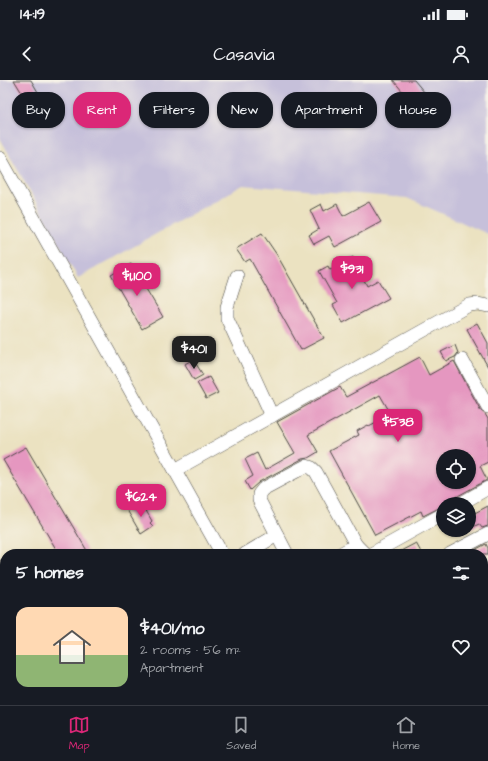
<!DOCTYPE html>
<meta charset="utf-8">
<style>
:root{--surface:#171b24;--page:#20242c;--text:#f1f3f6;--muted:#9ea1a6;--line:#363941;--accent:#db2777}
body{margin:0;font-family:"Architects Daughter",sans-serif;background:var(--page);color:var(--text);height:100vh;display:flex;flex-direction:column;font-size:15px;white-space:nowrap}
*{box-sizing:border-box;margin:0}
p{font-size:13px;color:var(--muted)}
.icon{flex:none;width:22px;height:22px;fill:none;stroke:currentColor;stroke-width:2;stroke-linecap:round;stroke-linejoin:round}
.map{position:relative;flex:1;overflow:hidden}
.details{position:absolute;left:0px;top:469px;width:488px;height:156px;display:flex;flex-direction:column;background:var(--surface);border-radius:16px 16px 0 0;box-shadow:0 1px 3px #0004}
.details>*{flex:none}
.banner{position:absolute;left:12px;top:12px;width:464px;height:36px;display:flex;gap:8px}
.buttons{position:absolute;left:436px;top:369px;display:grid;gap:8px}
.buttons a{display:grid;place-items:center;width:40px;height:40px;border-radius:50%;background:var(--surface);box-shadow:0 1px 3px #0004;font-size:20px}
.price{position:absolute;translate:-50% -34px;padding:0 9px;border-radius:8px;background:var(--accent);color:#fff;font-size:13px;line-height:26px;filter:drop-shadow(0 1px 2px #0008)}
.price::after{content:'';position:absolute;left:50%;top:24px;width:12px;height:9px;margin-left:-6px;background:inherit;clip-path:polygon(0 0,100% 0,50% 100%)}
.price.selected{background:#222;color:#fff}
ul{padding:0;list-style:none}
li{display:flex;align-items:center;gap:12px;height:100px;padding:0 16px}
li+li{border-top:1px solid var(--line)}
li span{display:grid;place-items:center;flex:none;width:112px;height:80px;border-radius:12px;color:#555}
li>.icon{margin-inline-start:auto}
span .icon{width:48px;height:48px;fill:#fffc;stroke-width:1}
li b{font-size:17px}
h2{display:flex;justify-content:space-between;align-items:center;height:48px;padding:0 16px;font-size:17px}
.pill{padding:0 14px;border-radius:16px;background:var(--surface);box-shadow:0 1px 3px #0004;font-size:14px;line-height:36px}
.pill.selected{background:var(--accent);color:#fff}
.status{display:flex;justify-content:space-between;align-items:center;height:28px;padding:0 20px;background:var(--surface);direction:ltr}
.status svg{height:11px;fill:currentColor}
header{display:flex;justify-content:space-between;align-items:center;height:52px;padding:0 16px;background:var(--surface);font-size:18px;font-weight:600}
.dock{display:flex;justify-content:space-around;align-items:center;height:56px;border-top:1px solid var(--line);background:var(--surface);font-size:11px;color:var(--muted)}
.dock a{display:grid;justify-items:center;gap:2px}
.dock .selected{color:var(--accent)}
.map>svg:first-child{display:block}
.industrial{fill:#c6c0da}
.green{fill:#b7cf74;stroke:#717d50}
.building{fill:#e597c0;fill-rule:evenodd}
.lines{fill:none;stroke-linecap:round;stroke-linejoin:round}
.minor-casing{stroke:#484642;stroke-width:14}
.path{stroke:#484642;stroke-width:2;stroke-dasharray:1 3;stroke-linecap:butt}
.minor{stroke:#fff;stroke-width:13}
</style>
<div class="status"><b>14:19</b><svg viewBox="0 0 49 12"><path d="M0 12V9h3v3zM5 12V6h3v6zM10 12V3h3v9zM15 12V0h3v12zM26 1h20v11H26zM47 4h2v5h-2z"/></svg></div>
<header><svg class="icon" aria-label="back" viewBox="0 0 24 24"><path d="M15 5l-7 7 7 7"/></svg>Casavia<svg class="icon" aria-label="person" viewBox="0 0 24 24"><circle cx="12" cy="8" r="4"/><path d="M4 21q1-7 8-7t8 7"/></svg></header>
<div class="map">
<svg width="488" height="625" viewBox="0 0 488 625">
<rect width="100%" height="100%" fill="#f7f3e8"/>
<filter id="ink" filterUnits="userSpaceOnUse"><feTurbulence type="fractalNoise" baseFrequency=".025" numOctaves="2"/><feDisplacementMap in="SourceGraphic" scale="8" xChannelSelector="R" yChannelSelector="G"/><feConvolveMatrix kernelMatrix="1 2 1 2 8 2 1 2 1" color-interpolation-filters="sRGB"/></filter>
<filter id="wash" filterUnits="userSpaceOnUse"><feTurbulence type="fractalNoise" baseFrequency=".012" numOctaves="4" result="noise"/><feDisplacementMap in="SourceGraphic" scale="16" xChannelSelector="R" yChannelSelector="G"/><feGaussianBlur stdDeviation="0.9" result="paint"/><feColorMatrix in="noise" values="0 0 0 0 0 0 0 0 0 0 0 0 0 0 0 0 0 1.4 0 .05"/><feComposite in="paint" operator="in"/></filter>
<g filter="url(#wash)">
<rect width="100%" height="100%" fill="#ebe2c1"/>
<polygon class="industrial" points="0,0 488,0 488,154 407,118 243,105 78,198 0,58"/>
<polygon class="green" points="0,527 5,536 5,620 52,620 55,625 0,625"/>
<g id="blocks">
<g class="building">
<polygon points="14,0 31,0 42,19 30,26"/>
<polygon points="393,0 414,0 435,25 423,36"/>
<polygon points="369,122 381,142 335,167 329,156 314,164 309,155 319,149 310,130 321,124 324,131 337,124 343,136"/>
<polygon points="262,153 277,175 324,258 301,270 250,179 245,182 236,169"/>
<polygon points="353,177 367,206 378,200 389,218 343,243 333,225 337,223 319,191 328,186 330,190"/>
<polygon points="131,184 163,237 142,249 111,195"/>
<polygon points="477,243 488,263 488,287 467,249"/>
<polygon points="455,265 458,273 455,277 446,281 441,272"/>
<path d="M420 277 429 295 454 281 481 331 485 334 488 339V382L480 386 487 400 456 417 453 422 448 424H443V426L423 436 421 431 375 455 329 371 359 355 357 351 368 345 369 346 391 334 380 315 308 355 318 372 308 378 302 379 259 402 250 410 245 401 253 396 245 379 257 373 265 390 295 373 277 342 340 307 346 317ZM443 376H469V402H443Z"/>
<polygon points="193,279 203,295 194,300 185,284"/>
<polygon points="209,297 218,313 206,319 197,303"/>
<polygon points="26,367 89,474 59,474 3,380"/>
<polygon points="141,422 152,441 150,443 153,446 141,454 127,430"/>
<polygon points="488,426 488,446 482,448 479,444 469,449 469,436"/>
<polygon points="416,463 422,474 395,474"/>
<polygon points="486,464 488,468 488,474 467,474"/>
</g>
</g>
</g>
<g filter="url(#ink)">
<use href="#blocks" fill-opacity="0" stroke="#484642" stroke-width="1"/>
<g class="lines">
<g class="minor-casing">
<g id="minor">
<polyline points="0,78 222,474"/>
<polyline points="237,196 227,227 227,238 272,336"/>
<polyline points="462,280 488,327"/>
<polyline points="175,390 469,225 478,224 488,226"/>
<polyline points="460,424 488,408"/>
<polyline points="245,474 277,455"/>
<polyline points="287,474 259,420 259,414 263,409 306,386 312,388 316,392 356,465 365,474"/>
<polyline points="340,474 356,465"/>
<polyline points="371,474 443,434"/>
<polyline points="450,474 488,454"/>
<polyline points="304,620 306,625"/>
</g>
</g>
<g class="path">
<polyline points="0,480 5,489"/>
<polyline points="78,620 81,625"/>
</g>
<use href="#minor" class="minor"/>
</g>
</g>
</svg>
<div class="buttons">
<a><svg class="icon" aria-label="locate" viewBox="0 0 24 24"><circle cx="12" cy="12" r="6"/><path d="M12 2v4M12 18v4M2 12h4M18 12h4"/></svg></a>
<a><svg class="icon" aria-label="layers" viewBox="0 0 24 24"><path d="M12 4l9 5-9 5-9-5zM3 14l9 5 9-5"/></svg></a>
</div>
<b class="price" style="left:352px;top:210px">$931</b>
<b class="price" style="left:137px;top:217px">$1,100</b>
<b class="price selected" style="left:194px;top:290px">$401</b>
<b class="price" style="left:398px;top:363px">$538</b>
<b class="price" style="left:141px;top:438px">$624</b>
<div class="banner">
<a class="pill">Buy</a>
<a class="pill selected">Rent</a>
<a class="pill">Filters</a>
<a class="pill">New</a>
<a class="pill">Apartment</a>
<a class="pill">House</a>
</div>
<section class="details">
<h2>5 homes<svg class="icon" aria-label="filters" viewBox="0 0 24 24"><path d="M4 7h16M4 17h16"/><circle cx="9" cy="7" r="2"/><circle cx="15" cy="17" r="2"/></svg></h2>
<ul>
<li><span style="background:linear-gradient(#ffd9b3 60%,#8fb573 0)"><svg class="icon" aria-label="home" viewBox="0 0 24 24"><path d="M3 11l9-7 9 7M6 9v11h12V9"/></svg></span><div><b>$401/mo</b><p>2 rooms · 56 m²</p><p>Apartment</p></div><svg class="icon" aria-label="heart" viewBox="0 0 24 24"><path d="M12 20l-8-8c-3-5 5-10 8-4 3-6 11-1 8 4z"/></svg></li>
</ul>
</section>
</div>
<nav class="dock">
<a class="selected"><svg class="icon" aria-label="map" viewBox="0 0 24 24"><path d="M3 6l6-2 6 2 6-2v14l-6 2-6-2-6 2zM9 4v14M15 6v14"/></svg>Map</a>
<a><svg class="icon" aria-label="saved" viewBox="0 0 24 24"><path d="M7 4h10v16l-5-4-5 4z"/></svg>Saved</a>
<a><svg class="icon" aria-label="home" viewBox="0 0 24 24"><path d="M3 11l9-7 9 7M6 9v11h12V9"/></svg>Home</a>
</nav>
